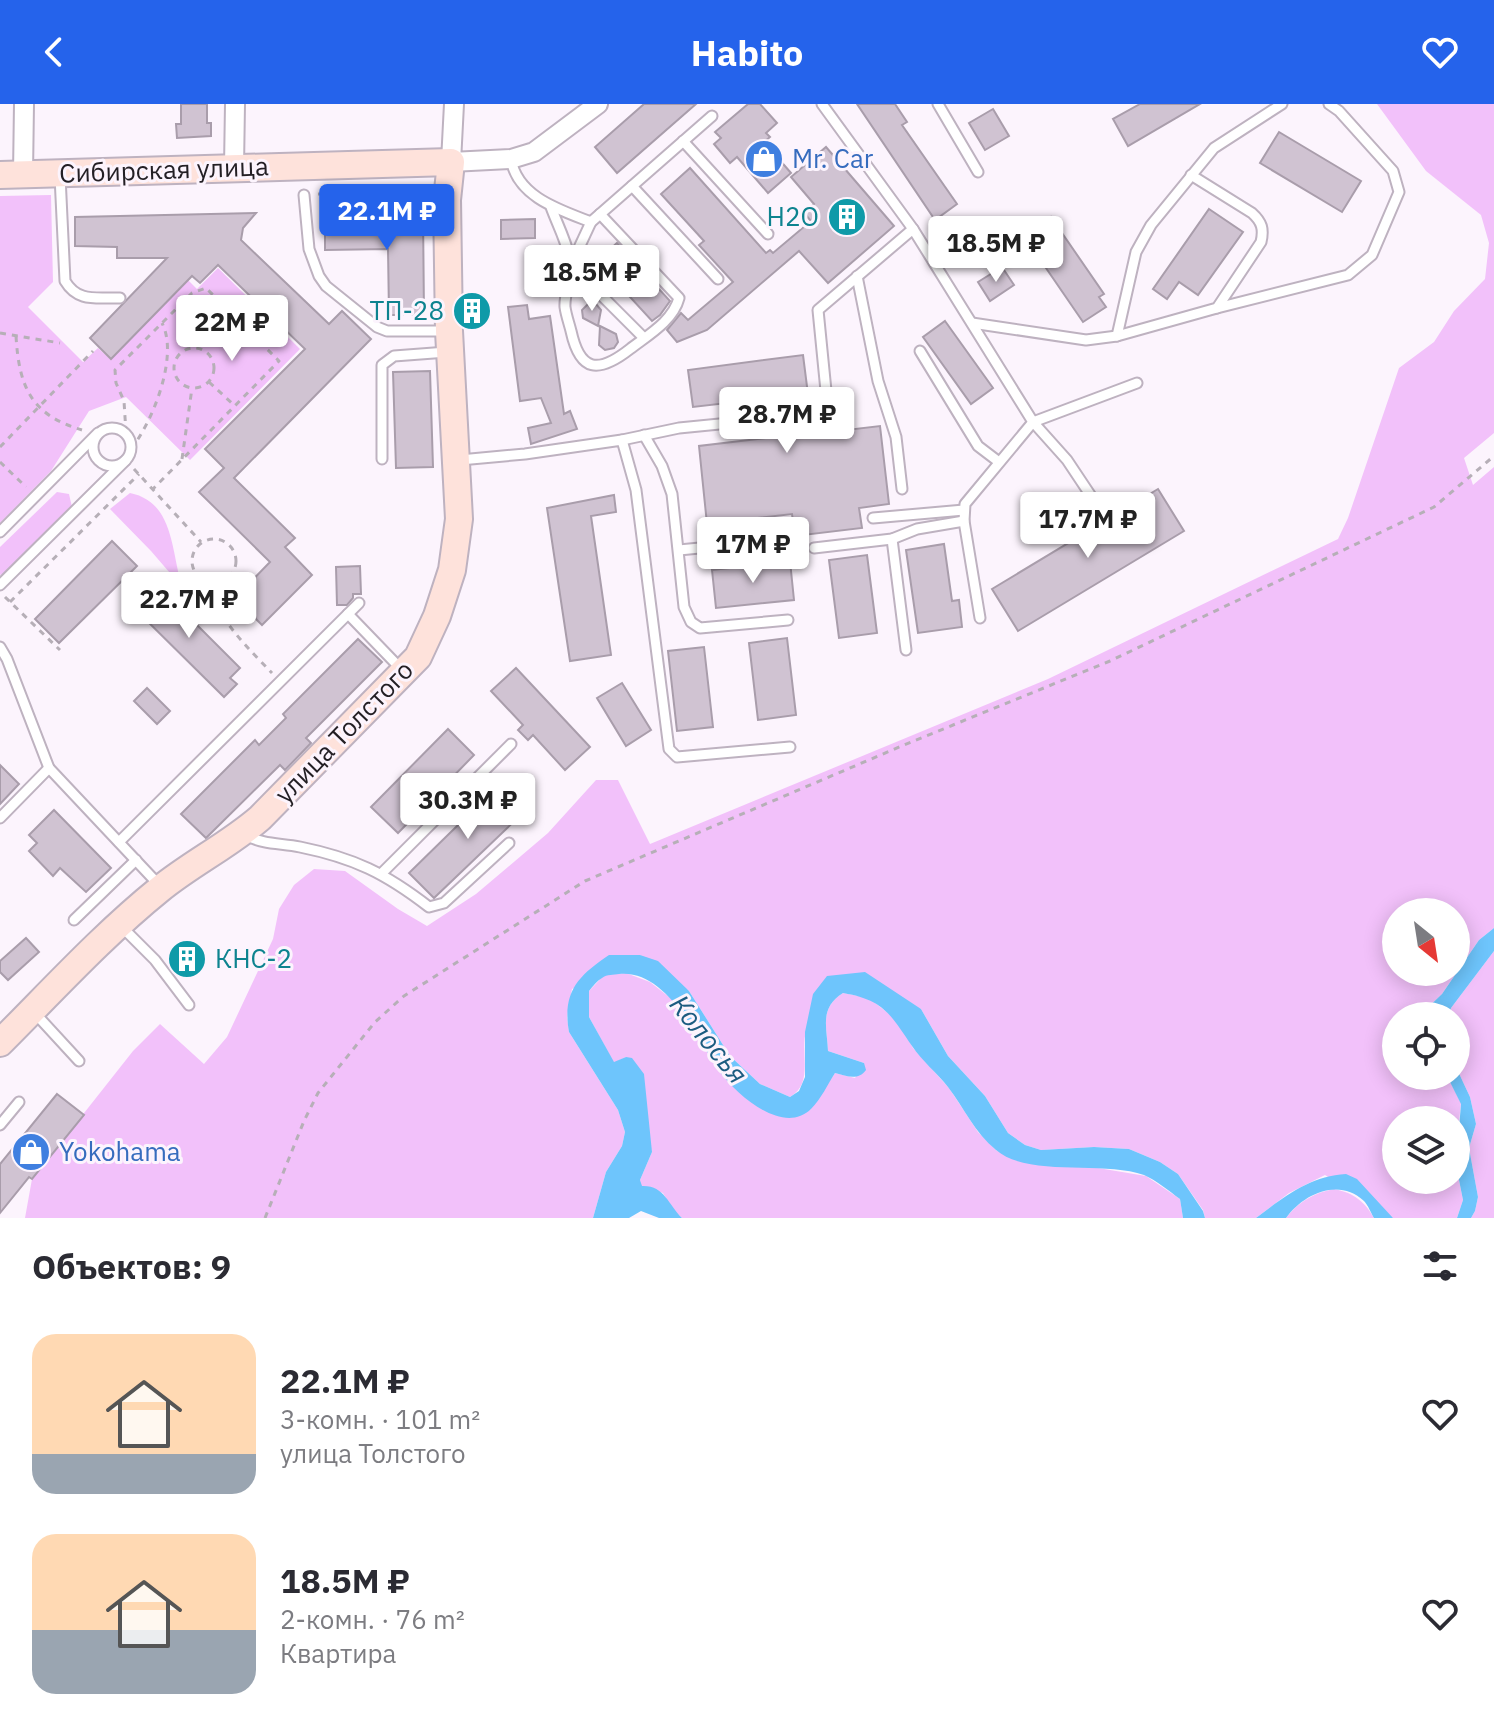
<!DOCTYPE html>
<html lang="ru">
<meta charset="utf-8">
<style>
:root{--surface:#fff;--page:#f2f2f3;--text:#2b2b33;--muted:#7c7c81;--accent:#2563eb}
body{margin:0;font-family:"IBM Plex Sans",sans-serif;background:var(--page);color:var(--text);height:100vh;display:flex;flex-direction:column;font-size:30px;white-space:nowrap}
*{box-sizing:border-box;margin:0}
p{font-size:26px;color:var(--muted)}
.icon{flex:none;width:44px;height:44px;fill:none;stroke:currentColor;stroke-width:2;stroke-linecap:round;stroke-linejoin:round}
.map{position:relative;height:1114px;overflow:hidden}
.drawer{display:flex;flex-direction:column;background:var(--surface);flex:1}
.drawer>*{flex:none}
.needle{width:52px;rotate:150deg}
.tools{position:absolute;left:1382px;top:794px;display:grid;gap:16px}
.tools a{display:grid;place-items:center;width:88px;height:88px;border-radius:50%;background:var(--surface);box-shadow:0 4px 20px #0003;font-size:40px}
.price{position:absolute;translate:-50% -68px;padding:0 18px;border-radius:8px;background:#fff;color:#222;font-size:26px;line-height:52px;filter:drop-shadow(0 2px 4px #0008)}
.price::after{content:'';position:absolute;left:50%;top:48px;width:24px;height:18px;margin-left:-12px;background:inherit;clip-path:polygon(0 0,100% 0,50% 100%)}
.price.current{background:var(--accent);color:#fff}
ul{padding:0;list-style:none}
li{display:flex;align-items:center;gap:24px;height:200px;padding:0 32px}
li span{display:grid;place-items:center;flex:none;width:224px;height:160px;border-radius:24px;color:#555}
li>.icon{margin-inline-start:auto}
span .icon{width:96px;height:96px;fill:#fffc;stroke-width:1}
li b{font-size:34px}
h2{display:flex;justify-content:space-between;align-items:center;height:96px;padding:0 32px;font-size:34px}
header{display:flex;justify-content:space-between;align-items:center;height:104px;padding:0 32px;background:var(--accent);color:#fff;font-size:36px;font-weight:800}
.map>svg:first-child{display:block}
.green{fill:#f2c1fa;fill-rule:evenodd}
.water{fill:#6ec5fc}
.building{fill:#d0c3d2;stroke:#a99dab;stroke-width:2}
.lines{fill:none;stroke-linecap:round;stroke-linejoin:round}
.lane-casing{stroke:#beb2c0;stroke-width:13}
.street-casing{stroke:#beb2c0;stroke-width:22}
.secondary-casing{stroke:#beb2c0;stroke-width:30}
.path{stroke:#b6afb7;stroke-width:3;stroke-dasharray:6 6;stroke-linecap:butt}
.lane{stroke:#fff;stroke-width:9}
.street{stroke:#fff;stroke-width:18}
.secondary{stroke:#fee2db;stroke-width:26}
.labels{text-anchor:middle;stroke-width:6;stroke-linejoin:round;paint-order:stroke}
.shop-label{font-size:26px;fill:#366cbe;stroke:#fcf4fd;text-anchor:start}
.street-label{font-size:26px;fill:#231f24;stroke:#fcf4fd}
.culture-label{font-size:26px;fill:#0d838f;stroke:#fcf4fd;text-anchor:end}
.water-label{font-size:28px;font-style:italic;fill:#1c5c81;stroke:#fcf4fd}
</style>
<header><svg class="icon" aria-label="back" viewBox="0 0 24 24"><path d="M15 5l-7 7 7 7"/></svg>Habito<svg class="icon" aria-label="heart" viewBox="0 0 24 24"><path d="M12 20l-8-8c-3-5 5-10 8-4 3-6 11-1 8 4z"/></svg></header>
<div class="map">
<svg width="1494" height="1114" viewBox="0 0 1494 1114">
<rect width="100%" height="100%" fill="#fcf4fd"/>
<g class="green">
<path d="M1377 0H1494V329L1464 354 1473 381 1494 363V824L1479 836 1442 890 1419 912H1396V972H1447L1461 999 1456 1047V1016H1396V1076H1456V1061L1463 1096 1457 1114H1393L1325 1071 1289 1089 1256 1114H1205L1203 1106 1178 1070 1160 1058 1129 1045 1094 1043 1041 1046 1025 1041 1008 1029 985 992 948 952 921 905 828 872C821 890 810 909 806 927 800 950 814 979 790 993L760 980 730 952 689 887 640 851 572 885 567 913 569 928 618 1006 625 1028 622 1042 606 1068 593 1114H25L32 1075 133 947 160 920 204 960 227 933 273 835 279 805 294 781 314 765 345 767 398 805 427 822 476 790 548 729 596 676H618L650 740 1048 575 1338 435 1348 414 1399 264 1434 238 1454 207 1485 175 1489 139 1481 111 1426 67ZM1396 808H1456V868H1396Z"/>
<polygon points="51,91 53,178 28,203 83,258 98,244 110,255 188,176 197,185 218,164 300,245 190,356 126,293 89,307 51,367 0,419 0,92"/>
<polygon points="57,388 69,390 72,403 6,469 0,471 0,443"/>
<path d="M130 389C174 398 171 446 182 483L151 447 110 405Z"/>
<polygon points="1494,847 1494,1114 1471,1114 1475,1107 1478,1093 1469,1044 1476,1020 1470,993 1456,963 1456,912 1449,912 1451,904"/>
<path d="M626 869 650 878 673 896 723 971 810 1006 835 969 855 974 864 959 828 947C827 923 819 904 843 889L869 894 898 917 913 944 949 984 978 1028 997 1047 1146 1072 1180 1095 1183 1114H682L672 1105 663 1089 641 1082 640 1076 652 1048 626 953 614 959 589 913V887L604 871Z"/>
<path d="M1334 1085C1354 1089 1364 1097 1374 1114H1286C1299 1097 1314 1089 1334 1085Z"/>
</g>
<g class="water">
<polygon points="1494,824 1494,847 1451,904 1449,912 1419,912 1442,890 1479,836"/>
<path d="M609 851H640L658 857 689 887 730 952 760 980 790 993 799 987 805 973V928L813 890 827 872 865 868 921 905 948 952 985 992 1008 1029 1025 1041 1041 1046 1094 1043 1129 1045 1160 1058 1178 1070 1203 1107 1205 1114H1183L1180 1095C1169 1087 1156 1076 1144 1071 1102 1056 1029 1074 996 1046 975 1029 964 1004 948 983 937 969 922 957 912 942 890 910 884 896 843 889 819 904 827 923 828 947L864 959 866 966C858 977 847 972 835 969 828 980 821 995 811 1005 783 1032 737 991 720 968 698 936 667 865 619 870 614 871 607 870 602 874 597 877 593 882 589 887V913L614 958 626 953 632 954 644 970 652 1048 640 1076 642 1082C664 1081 668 1100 682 1114H659L641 1107 629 1114H593L606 1068 622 1042 625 1028 618 1006 569 928C562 888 578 872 609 851Z"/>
<polygon points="1456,963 1470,993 1476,1020 1469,1044 1478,1093 1475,1107 1471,1114 1457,1114 1463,1096 1456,1061 1461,1000 1447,972 1456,972"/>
<path d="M1346 1070 1357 1075 1393 1114H1374C1371 1109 1368 1101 1364 1097 1339 1073 1303 1090 1286 1114H1256C1284 1093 1310 1072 1346 1070Z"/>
</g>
<g class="building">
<polygon points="181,0 207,0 207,19 211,19 211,32 177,34 176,20 181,20"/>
<polygon points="644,0 696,0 617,69 595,43"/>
<polygon points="748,0 760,0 777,19 766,29 770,33 764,38 791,69 768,89 737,53 730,59 714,40 721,34 715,28"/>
<polygon points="857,0 895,0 907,18 902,21 957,100 935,116"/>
<polygon points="1140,0 1200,0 1128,42 1113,15"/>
<polygon points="993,5 1009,32 985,46 969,19"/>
<polygon points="1279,28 1361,77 1342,108 1260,59"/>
<polygon points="826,43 894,122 828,179 799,147 707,226 677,238 667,226 681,209 688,216 733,178 699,141 704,137 661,90 690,64 766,149 770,146 773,149 811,117 804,109 814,100 791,73"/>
<polygon points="1209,105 1243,128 1198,191 1179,178 1167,195 1153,185"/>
<polygon points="256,109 243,124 241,136 329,220 342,207 371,235 234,374 295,434 285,443 312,471 262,521 235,494 270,458 199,388 224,364 205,345 305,245 218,161 200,179 192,172 111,255 90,234 167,154 117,154 117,143 75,142 75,113"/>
<polygon points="423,109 424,211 389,211 388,145 325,146 325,110"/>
<polygon points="1051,113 1104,190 1099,193 1106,203 1083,218 1024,132"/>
<polygon points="535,115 535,134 501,135 501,116"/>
<polygon points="617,139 670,197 660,211 652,217 597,157"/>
<polygon points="1002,163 1014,181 990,197 978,178"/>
<polygon points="480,193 481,221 465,221 464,194"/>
<polygon points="589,199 596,200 601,206 598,222 583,214 582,206"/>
<polygon points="527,201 529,215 550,212 564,310 570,307 577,325 531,340 528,324 551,319 541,294 520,297 508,203"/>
<polygon points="945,217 993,284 971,300 923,233"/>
<polygon points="600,222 616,230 618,238 614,244 605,246 599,241"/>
<polygon points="803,251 813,330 880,322 889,400 859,404 862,424 795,432 792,410 707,420 699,342 783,332 778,293 693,303 688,266"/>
<polygon points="430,267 433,363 396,364 393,268"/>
<polygon points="1158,385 1184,427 1018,527 992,485"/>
<polygon points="614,391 616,408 591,412 611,551 570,557 547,404"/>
<polygon points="112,437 137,462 59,539 35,515"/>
<polygon points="944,440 952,497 959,496 962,523 918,529 906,446"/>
<polygon points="867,451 877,529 839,534 829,456"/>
<polygon points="790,457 794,496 716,504 712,466"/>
<polygon points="360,462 361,490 353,490 353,494 347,501 337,501 336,463"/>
<polygon points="157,481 240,564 230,574 237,580 224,593 134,504"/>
<polygon points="787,534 796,611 758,616 749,539"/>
<polygon points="358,535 382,558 306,634 311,639 285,666 280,661 206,734 181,710 255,636 259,641 286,614 283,610"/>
<polygon points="704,543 713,623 677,627 668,547"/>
<polygon points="516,564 590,643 565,666 533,631 528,636 518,626 523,621 491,587"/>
<polygon points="622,579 651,626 626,642 597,594"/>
<polygon points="147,584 170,607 157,620 134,597"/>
<polygon points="448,625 474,651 398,729 371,703"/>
<polygon points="0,661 19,680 0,700"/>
<polygon points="500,680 526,706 434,794 409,769"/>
<polygon points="54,706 111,764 86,788 60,764 53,772 29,747 37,739 29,731"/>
<polygon points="26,834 39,848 8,876 0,868 0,857"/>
<circle cx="187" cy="854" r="17"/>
<polygon points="57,990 84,1011 32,1075 29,1073 0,1109 0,1060"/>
</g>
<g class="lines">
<g class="lane-casing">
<g id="lane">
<polyline points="822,0 913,125 1033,318 965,400 964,417 980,514"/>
<polyline points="938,0 978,68"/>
<polyline points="683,37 768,130"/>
<path d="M511 55C517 93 560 106 591 118L712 12"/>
<path d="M60 72 65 177C78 199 97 193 120 194"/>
<polyline points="632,82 718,175"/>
<polyline points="304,91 309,145 319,172 326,182 377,223 387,227 446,227"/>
<path d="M551 103C557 120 569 142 571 161 572 174 564 189 565 203 566 211 569 219 571 227 580 268 598 270 630 245 648 231 673 217 679 194L600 110"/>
<polyline points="591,118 571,161 644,234"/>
<polyline points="857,172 878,277 896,333 902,385"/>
<polyline points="1217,204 1348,171 1372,151 1399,88 1393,67 1339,7 1329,0"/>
<path d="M972 219 1086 236 1117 232 1217 204 1261 138C1264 125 1262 118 1252 109L1191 71"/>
<polyline points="1117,232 1136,148 1151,121 1214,44 1282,0"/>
<polyline points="920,247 978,342 999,358"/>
<polyline points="829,317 818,206 913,125"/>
<circle cx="112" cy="343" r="19"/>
<polyline points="644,331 662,362 672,390 684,503 691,518 700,524 788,516"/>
<polyline points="622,336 679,324 760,316"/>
<polyline points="382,355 382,261 394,252 447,248"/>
<polyline points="460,356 525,350 622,336 636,386 669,645 677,653 790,643"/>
<polyline points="1097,401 1067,356 1033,318 1137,279"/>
<polyline points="873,414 964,406"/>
<polyline points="0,428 98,329"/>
<polyline points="892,435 906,546"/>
<polyline points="814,444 892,435 917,425 964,417"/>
<polyline points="679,446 772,437"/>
<polyline points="0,481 126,356"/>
<polyline points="348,510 402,566"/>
<polyline points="0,543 7,555 49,664 160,782"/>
<polyline points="0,714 49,664"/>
<path d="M246 731C263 741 281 739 300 743 354 754 385 769 429 803L444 799 509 739"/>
<polyline points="119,738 359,499"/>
<polyline points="382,769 511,640"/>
<polyline points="74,816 136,756"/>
<polyline points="121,822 155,856 189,901"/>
<polyline points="33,907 79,957"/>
<polyline points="0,1021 19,998"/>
</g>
</g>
<g class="street-casing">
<g id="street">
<polyline points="454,0 451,58 511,55 534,48 598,0"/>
<polyline points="234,63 235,0"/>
<polyline points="23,70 24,0"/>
</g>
</g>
<g class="secondary-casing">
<path id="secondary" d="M0 71 451 58 447 96 449 227 459 415 452 466 437 512 418 553 260 714C229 741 192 759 160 785 103 831 52 887 0 939"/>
</g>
<g class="path">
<polyline points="318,90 427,88"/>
<polyline points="0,229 60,239"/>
<path d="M16 232C19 283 31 311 82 326"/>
<circle cx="194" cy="264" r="20"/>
<polyline points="209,278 235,302"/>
<polyline points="126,329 124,297 116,279 115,266 192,189 206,184 279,257 153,385"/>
<polyline points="0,343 93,247"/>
<path d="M131 345C153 317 179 252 162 219"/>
<polyline points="182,355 192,284"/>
<polyline points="0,358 26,383"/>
<polyline points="134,365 201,438"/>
<circle cx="214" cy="457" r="22"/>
<path d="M209 479C216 514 248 544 272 569"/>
<polyline points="5,493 60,546"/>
<polyline points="10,498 139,370"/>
<polyline points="265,1114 304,1017 318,989 375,918 404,892 585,777 904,641 1110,557 1434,403 1494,352"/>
</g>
<use href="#lane" class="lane"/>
<use href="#street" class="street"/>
<use href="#secondary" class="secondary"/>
</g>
<defs>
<g id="shop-disc" transform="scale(2)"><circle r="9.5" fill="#3f7fe0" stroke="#fcf4fd"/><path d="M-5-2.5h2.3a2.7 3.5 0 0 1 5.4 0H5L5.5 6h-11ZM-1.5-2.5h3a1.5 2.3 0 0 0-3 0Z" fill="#fff"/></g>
<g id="building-disc" transform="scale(2)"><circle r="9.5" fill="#0f9aa8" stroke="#fcf4fd"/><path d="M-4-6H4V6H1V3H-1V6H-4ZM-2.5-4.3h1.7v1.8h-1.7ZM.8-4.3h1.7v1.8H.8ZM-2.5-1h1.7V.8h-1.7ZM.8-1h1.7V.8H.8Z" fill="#fff"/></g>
</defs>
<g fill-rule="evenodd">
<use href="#shop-disc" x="764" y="55"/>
<use href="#building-disc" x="847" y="113"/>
<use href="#building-disc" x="472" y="207"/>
<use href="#building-disc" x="187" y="855"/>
<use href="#shop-disc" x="31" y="1048"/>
</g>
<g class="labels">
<g class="shop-label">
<text x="792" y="64">Mr. Car</text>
<text x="59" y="1057">Yokohama</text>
</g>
<g class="street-label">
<text transform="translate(164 66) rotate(-2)" y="9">Сибирская улица</text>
<text transform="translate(344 628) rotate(-46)" y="9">улица Толстого</text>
</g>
<g class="culture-label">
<text x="819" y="122">Н2О</text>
<text x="444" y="216">ТП-28</text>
<text x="215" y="864" text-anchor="start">КНС-2</text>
</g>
<g class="water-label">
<text transform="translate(709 935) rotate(51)" y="10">Колосья</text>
</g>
</g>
</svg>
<div class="tools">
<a><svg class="needle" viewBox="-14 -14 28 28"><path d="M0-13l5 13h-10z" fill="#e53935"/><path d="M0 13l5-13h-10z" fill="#7c7c81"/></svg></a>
<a><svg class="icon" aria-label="locate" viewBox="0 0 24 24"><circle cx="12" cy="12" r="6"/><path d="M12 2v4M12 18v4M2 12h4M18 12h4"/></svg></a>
<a><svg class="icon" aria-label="layers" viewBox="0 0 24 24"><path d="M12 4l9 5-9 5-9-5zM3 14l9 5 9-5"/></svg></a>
</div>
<b class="price current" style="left:387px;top:148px">22.1M ₽</b>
<b class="price" style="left:996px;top:180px">18.5M ₽</b>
<b class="price" style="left:592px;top:209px">18.5M ₽</b>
<b class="price" style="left:232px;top:259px">22M ₽</b>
<b class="price" style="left:787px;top:351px">28.7M ₽</b>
<b class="price" style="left:1088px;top:456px">17.7M ₽</b>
<b class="price" style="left:753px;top:481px">17M ₽</b>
<b class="price" style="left:189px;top:536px">22.7M ₽</b>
<b class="price" style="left:468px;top:737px">30.3M ₽</b>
</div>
<section class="drawer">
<h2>Объектов: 9<svg class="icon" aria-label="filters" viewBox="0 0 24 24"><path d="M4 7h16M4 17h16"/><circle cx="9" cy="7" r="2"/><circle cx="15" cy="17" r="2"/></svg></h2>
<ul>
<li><span style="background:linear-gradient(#ffd9b3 75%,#9aa5b1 0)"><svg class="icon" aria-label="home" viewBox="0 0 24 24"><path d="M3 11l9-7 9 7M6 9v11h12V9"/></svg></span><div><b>22.1M ₽</b><p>3-комн. · 101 m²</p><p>улица Толстого</p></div><svg class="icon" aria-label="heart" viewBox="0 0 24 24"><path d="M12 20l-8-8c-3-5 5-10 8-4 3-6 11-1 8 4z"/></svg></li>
<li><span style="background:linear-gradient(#ffd9b3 60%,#9aa5b1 0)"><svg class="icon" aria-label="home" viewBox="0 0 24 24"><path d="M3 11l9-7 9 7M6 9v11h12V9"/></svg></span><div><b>18.5M ₽</b><p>2-комн. · 76 m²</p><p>Квартира</p></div><svg class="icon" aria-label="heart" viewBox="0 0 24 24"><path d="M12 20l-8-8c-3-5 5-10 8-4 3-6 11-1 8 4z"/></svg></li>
</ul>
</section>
